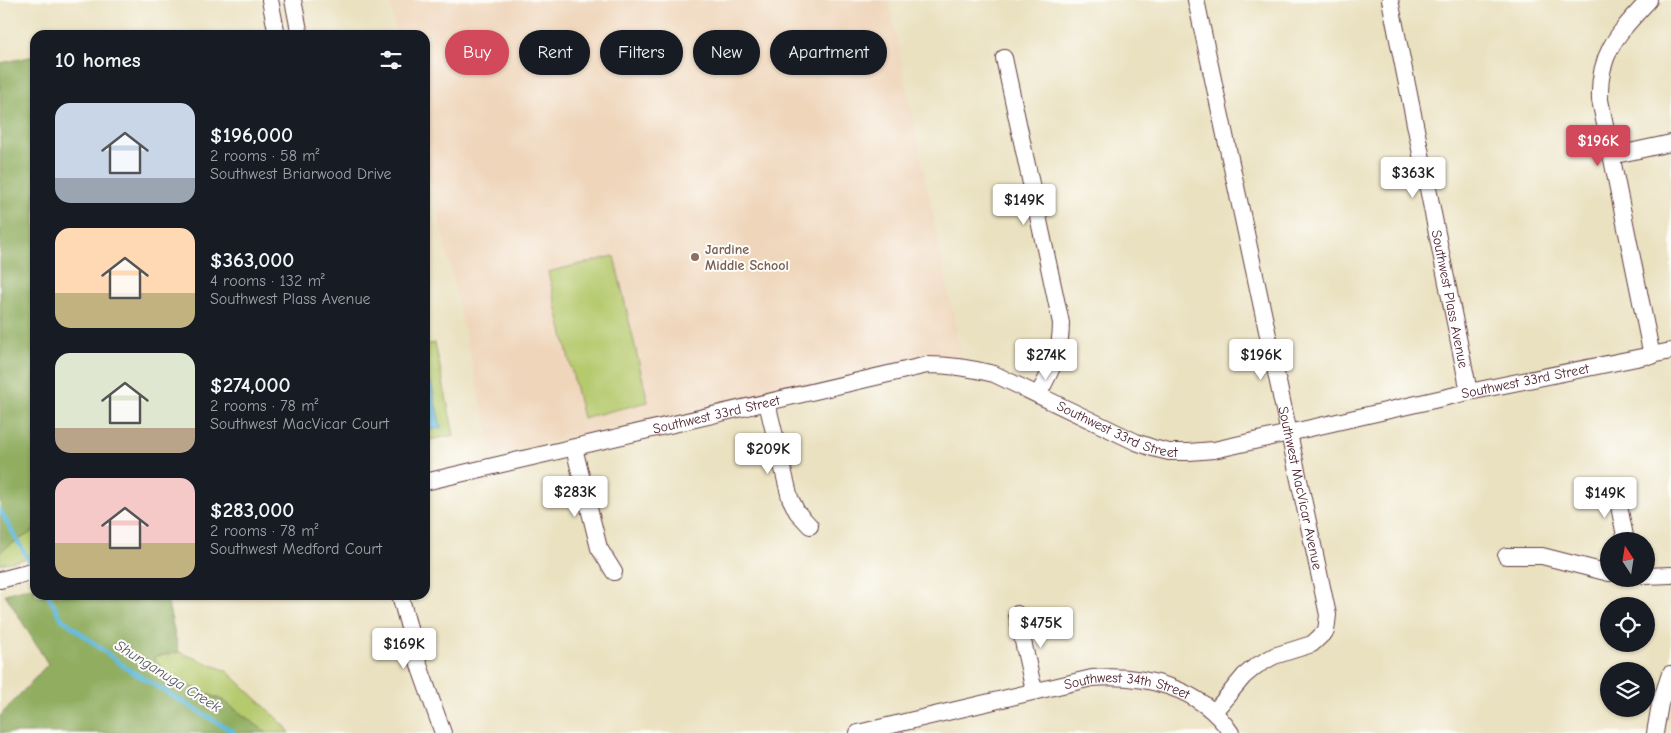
<!DOCTYPE html>
<meta charset="utf-8">
<style>
:root{--surface:#171b24;--page:#242831;--text:#f1f3f6;--muted:#9ea1a6;--accent:#d1495b}
body{margin:0;font-family:"Comic Neue",sans-serif;background:var(--page);color:var(--text);height:100vh;display:flex;flex-direction:column;font-size:19px;white-space:nowrap}
*{box-sizing:border-box;margin:0}
p{font-size:16px;color:var(--muted)}
.icon{flex:none;width:28px;height:28px;fill:none;stroke:currentColor;stroke-width:2;stroke-linecap:round;stroke-linejoin:round}
.map{position:relative;flex:1;overflow:hidden}
.sheet{position:absolute;left:30px;top:30px;width:400px;height:570px;display:flex;flex-direction:column;background:var(--surface);border-radius:15px;box-shadow:0 1px 4px #0004}
.sheet>*{flex:none}
.hud{position:absolute;left:445px;top:30px;width:475px;height:45px;display:flex;gap:10px}
.needle{width:32px;rotate:348deg}
.tools{position:absolute;left:1600px;top:532px;display:grid;gap:10px}
.tools a{display:grid;place-items:center;width:55px;height:55px;border-radius:50%;background:var(--surface);box-shadow:0 1px 4px #0004;font-size:25px}
.price{position:absolute;translate:-50% -42px;padding:0 11px;border-radius:5px;background:#fff;color:#222;font-size:16px;line-height:32px;filter:drop-shadow(0 1px 2px #0008)}
.price::after{content:'';position:absolute;left:50%;top:30px;width:15px;height:11px;margin-left:-8px;background:inherit;clip-path:polygon(0 0,100% 0,50% 100%)}
.price.on{background:var(--accent);color:#fff}
ul{padding:0;list-style:none}
li{display:flex;align-items:center;gap:15px;height:125px;padding:0 25px}
li span{display:grid;place-items:center;flex:none;width:140px;height:100px;border-radius:15px;color:#555}
li>.icon{margin-inline-start:auto}
span .icon{width:60px;height:60px;fill:#fffc;stroke-width:1}
li b{font-size:21px}
h2{display:flex;justify-content:space-between;align-items:center;height:60px;padding:0 25px;font-size:21px}
.pill{padding:0 18px;border-radius:22px;background:var(--surface);box-shadow:0 1px 4px #0004;font-size:18px;line-height:45px}
.pill.on{background:var(--accent);color:#fff}
.map>svg:first-child{display:block}
.built{fill:#efd6bb}
.green{fill:#b5c96d;stroke:#80744c}
.forest{fill:#90ad60;stroke:#6d6646}
.water{fill:#61bbdf;stroke:#566d85}
.lines{fill:none;stroke-linecap:round;stroke-linejoin:round}
.stream{stroke:#61bbdf;stroke-width:4.5}
.minor-casing{stroke:#623c41;stroke-width:18}
.minor{stroke:#fff;stroke-width:16}
.education-dot{fill:#8d6e63;stroke:#fdfcf7;stroke-width:2}
.labels{text-anchor:middle;stroke-width:4;stroke-linejoin:round;paint-order:stroke}
.education-label{font-size:14px;font-weight:bold;fill:#785e54;stroke:#fdfcf7;text-anchor:start}
.street-label{font-size:14px;fill:#4a1f2b;stroke:#fdfcf7}
.water-label{font-size:15px;font-style:italic;fill:#52566a;stroke:#fdfcf7}
</style>
<div class="map">
<svg width="1671" height="733" viewBox="0 0 1671 733">
<rect width="100%" height="100%" fill="#fdfcf7"/>
<filter id="ink" filterUnits="userSpaceOnUse"><feTurbulence type="fractalNoise" baseFrequency=".02" numOctaves="2"/><feDisplacementMap in="SourceGraphic" scale="10" xChannelSelector="R" yChannelSelector="G"/><feConvolveMatrix kernelMatrix="1 2 1 2 8 2 1 2 1" color-interpolation-filters="sRGB"/></filter>
<filter id="wash" filterUnits="userSpaceOnUse"><feTurbulence type="fractalNoise" baseFrequency=".0096" numOctaves="4" result="noise"/><feDisplacementMap in="SourceGraphic" scale="20" xChannelSelector="R" yChannelSelector="G"/><feGaussianBlur stdDeviation="1.12" result="paint"/><feColorMatrix in="noise" values="0 0 0 0 0 0 0 0 0 0 0 0 0 0 0 0 0 1.4 0 .05"/><feComposite in="paint" operator="in"/></filter>
<g filter="url(#wash)">
<rect width="100%" height="100%" fill="#eae1c0"/>
<polygon class="built" points="389,0 889,0 962,357 934,356 493,455 425,158 425,35 397,35"/>
<g class="green">
<polygon points="614,256 648,402 583,418 548,272"/>
<polygon points="435,343 454,435 425,441 425,345"/>
<polygon points="35,530 35,557 0,564 0,553 5,548"/>
<polygon points="179,652 227,671 284,725 290,733 267,733 224,701 167,676 153,657"/>
</g>
<g class="forest">
<polygon points="35,56 35,530 5,548 0,553 0,63"/>
<polygon points="35,586 35,595 166,595 179,652 153,657 167,676 224,701 267,733 0,733 0,716 48,664 5,594"/>
</g>
<polygon class="water" points="431,382 441,428 425,431 425,383"/>
<g class="lines">
<g class="stream">
<polyline points="0,510 33,568"/>
<polyline points="48,595 61,618 126,668 235,733"/>
</g>
</g>
</g>
<g filter="url(#ink)">
<g class="lines">
<g class="minor-casing">
<g id="minor">
<polyline points="270,0 277,35"/>
<polyline points="293,0 300,35"/>
<path id="s1" d="M1196 0 1328 615 1326 631 1312 644 1274 656 1256 666 1244 676 1214 712"/>
<path id="s2" d="M1390 0 1469 392"/>
<path d="M1649 0C1619 33 1598 52 1600 100L1652 356"/>
<path d="M1004 58 1061 323C1061 353 1052 369 1038 395"/>
<polyline points="1611,156 1671,143"/>
<polyline points="767,403 790,498 797,512 810,526"/>
<polyline points="574,448 599,548 614,572"/>
<path id="s3" d="M425 482 927 365C950 365 971 368 994 374L1136 442 1153 448 1169 452H1189L1214 450 1469 392 1671 351"/>
<polyline points="1616,491 1626,541"/>
<polyline points="1506,556 1542,556 1609,573"/>
<polyline points="1646,576 1671,575"/>
<polyline points="0,580 35,571"/>
<polyline points="400,595 420,668 443,733"/>
<polyline points="1017,614 1034,691"/>
<path id="s4" d="M858 733 1092 678C1144 674 1201 687 1231 733"/>
<polyline points="1655,733 1660,704 1670,674"/>
</g>
</g>
<use href="#minor" class="minor"/>
</g>
</g>
<circle class="education-dot" cx="695" cy="257" r="5"/>
<g class="labels">
<g class="education-label">
<text x="705" y="254">Jardine<tspan x="705" dy="16">Middle School</tspan></text>
</g>
<g class="street-label">
<text dy="5" stroke="none"><textPath href="#s2" startOffset="305">Southwest Plass Avenue</textPath></text>
<text dy="5" stroke="none"><textPath href="#s3" startOffset="1139">Southwest 33rd Street</textPath></text>
<text dy="5" stroke="none"><textPath href="#s3" startOffset="299">Southwest 33rd Street</textPath></text>
<text dy="5" stroke="none"><textPath href="#s3" startOffset="719">Southwest 33rd Street</textPath></text>
<text dy="5" stroke="none"><textPath href="#s1" startOffset="499">Southwest MacVicar Avenue</textPath></text>
<text dy="5" stroke="none"><textPath href="#s4" startOffset="276">Southwest 34th Street</textPath></text>
</g>
<g class="water-label">
<text transform="translate(168 676) rotate(32)" y="5">Shunganuga Creek</text>
</g>
</g>
</svg>
<div class="tools">
<a><svg class="needle" viewBox="-14 -14 28 28"><path d="M0-13l5 13h-10z" fill="#e53935"/><path d="M0 13l5-13h-10z" fill="#9ea1a6"/></svg></a>
<a><svg class="icon" aria-label="locate" viewBox="0 0 24 24"><circle cx="12" cy="12" r="6"/><path d="M12 2v4M12 18v4M2 12h4M18 12h4"/></svg></a>
<a><svg class="icon" aria-label="layers" viewBox="0 0 24 24"><path d="M12 4l9 5-9 5-9-5zM3 14l9 5 9-5"/></svg></a>
</div>
<b class="price on" style="left:1598px;top:167px">$196K</b>
<b class="price" style="left:1413px;top:199px">$363K</b>
<b class="price" style="left:1024px;top:226px">$149K</b>
<b class="price" style="left:1046px;top:381px">$274K</b>
<b class="price" style="left:1261px;top:381px">$196K</b>
<b class="price" style="left:768px;top:475px">$209K</b>
<b class="price" style="left:575px;top:518px">$283K</b>
<b class="price" style="left:1605px;top:519px">$149K</b>
<b class="price" style="left:1041px;top:649px">$475K</b>
<b class="price" style="left:404px;top:670px">$169K</b>
<div class="hud">
<a class="pill on">Buy</a>
<a class="pill">Rent</a>
<a class="pill">Filters</a>
<a class="pill">New</a>
<a class="pill">Apartment</a>
</div>
<section class="sheet">
<h2>10 homes<svg class="icon" aria-label="filters" viewBox="0 0 24 24"><path d="M4 7h16M4 17h16"/><circle cx="9" cy="7" r="2"/><circle cx="15" cy="17" r="2"/></svg></h2>
<ul>
<li><span style="background:linear-gradient(#c9d6e8 75%,#9aa5b1 0)"><svg class="icon" aria-label="home" viewBox="0 0 24 24"><path d="M3 11l9-7 9 7M6 9v11h12V9"/></svg></span><div><b>$196,000</b><p>2 rooms · 58 m²</p><p>Southwest Briarwood Drive</p></div></li>
<li><span style="background:linear-gradient(#ffd9b3 65%,#c2b280 0)"><svg class="icon" aria-label="home" viewBox="0 0 24 24"><path d="M3 11l9-7 9 7M6 9v11h12V9"/></svg></span><div><b>$363,000</b><p>4 rooms · 132 m²</p><p>Southwest Plass Avenue</p></div></li>
<li><span style="background:linear-gradient(#dfe7d0 75%,#b9a48a 0)"><svg class="icon" aria-label="home" viewBox="0 0 24 24"><path d="M3 11l9-7 9 7M6 9v11h12V9"/></svg></span><div><b>$274,000</b><p>2 rooms · 78 m²</p><p>Southwest MacVicar Court</p></div></li>
<li><span style="background:linear-gradient(#f6c9c9 65%,#c2b280 0)"><svg class="icon" aria-label="home" viewBox="0 0 24 24"><path d="M3 11l9-7 9 7M6 9v11h12V9"/></svg></span><div><b>$283,000</b><p>2 rooms · 78 m²</p><p>Southwest Medford Court</p></div></li>
</ul>
</section>
</div>
